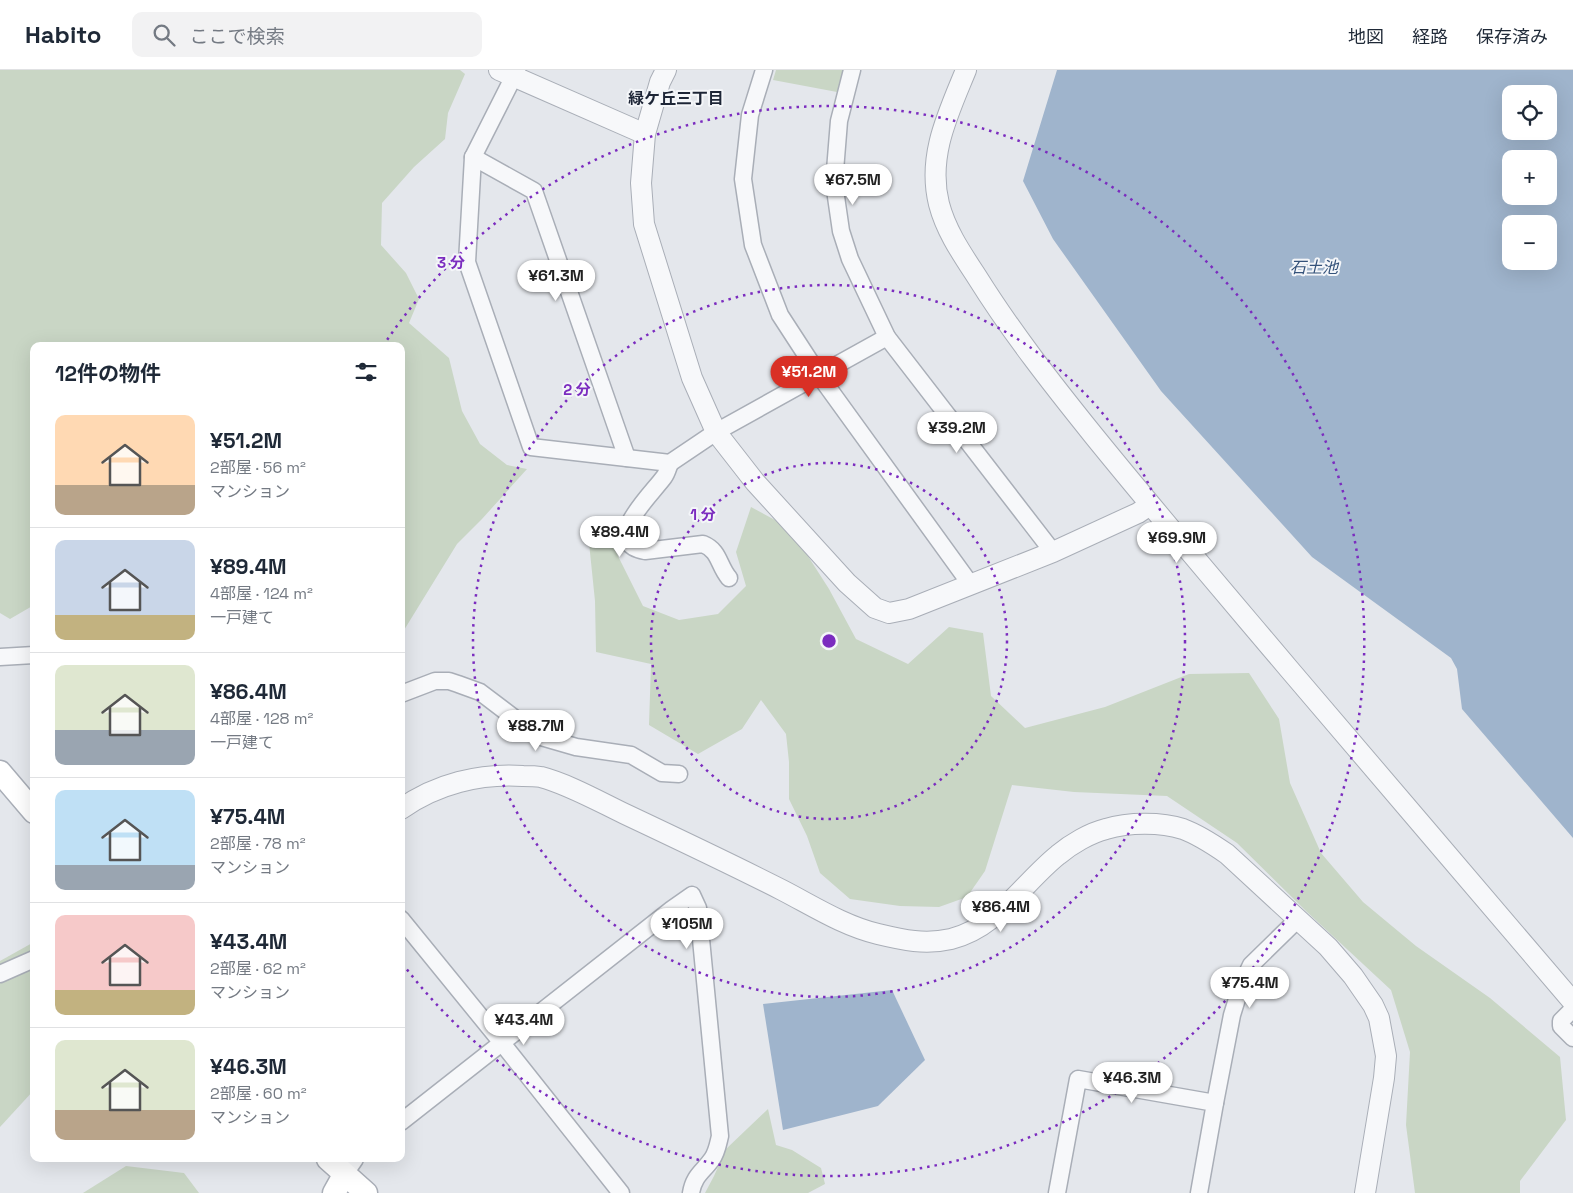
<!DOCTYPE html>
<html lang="ja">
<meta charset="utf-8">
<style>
:root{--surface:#fff;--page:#f2f2f3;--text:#1f2937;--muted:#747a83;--line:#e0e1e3;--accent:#d93025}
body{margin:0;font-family:"Space Grotesk","Noto Sans JP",sans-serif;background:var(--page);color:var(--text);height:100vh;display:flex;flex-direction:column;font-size:19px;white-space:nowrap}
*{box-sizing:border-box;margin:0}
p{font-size:16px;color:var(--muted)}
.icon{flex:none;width:28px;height:28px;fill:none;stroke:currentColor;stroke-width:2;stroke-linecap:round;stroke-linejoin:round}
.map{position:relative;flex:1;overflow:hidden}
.panel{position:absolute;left:30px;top:272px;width:375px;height:820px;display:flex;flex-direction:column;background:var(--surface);border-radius:10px;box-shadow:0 5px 20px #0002}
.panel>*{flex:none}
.tools{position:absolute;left:1502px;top:15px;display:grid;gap:10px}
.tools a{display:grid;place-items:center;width:55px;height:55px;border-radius:10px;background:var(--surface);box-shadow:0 5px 20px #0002;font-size:25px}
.price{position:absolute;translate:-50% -42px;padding:0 11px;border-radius:18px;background:#fff;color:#222;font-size:16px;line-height:32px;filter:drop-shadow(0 1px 2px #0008)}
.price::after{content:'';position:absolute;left:50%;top:30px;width:15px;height:11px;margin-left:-8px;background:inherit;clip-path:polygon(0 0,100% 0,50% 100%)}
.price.selected{background:var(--accent);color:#fff}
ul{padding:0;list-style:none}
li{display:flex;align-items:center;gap:15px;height:125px;padding:0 25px}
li+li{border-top:1px solid var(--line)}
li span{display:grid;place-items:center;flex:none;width:140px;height:100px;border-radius:10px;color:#555}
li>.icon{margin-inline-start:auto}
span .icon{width:60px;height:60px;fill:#fffc;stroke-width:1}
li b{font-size:21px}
h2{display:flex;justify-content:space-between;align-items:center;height:60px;padding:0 25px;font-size:21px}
header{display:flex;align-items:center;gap:30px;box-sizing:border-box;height:70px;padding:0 25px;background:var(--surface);border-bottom:1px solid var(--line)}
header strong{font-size:24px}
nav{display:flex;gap:28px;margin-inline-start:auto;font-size:18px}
.search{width:350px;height:45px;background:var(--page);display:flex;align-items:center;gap:12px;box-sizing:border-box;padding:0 18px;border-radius:10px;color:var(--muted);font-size:19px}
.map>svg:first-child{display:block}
.green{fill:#c9d6c5}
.water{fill:#9fb4cc;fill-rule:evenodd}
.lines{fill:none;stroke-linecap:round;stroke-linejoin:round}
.minor-casing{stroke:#a9aeb7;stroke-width:19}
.tertiary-casing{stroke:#a9aeb7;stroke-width:22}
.secondary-casing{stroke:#a9aeb7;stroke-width:25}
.minor{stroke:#f7f8fa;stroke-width:16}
.tertiary{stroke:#f7f8fa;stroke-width:20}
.secondary{stroke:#fff;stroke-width:22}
.ring{fill:none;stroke:#7b2cbf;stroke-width:2.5;stroke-dasharray:2.5 5}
.labels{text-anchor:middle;stroke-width:4;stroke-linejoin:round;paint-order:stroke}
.neighbourhood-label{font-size:16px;font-weight:bold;fill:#1d2536;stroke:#f4f6f9}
.water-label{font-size:16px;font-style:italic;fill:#34527a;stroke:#f4f6f9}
.centre{fill:#7b2cbf;stroke:#f4f6f9;stroke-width:2.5}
.ring-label{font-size:15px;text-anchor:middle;font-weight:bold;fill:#7b2cbf;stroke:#f4f6f9;stroke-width:4;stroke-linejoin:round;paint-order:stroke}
</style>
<header>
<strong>Habito</strong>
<div class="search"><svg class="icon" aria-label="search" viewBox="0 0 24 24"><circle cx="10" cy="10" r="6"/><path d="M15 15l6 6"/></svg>ここで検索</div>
<nav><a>地図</a><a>経路</a><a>保存済み</a></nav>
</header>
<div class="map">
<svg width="1573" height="1123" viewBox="0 0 1573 1123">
<rect width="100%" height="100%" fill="#e4e7ec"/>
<g class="green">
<polygon points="0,0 460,0 465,4 448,43 445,69 414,97 382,133 381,175 406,203 419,229 409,253 449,288 462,341 480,374 507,395 527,399 482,449 457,474 401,565 401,276 34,276 34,535 10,549 0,543"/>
<polygon points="776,0 845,0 837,22 773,10"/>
<polygon points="751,437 790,458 829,519 856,569 908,594 949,557 983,563 991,626 1025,658 1105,637 1189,604 1249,603 1279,649 1290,713 1321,783 1363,832 1416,876 1490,928 1560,987 1566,1050 1520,1111 1520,1123 1415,1123 1406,1055 1410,982 1391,920 1307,842 1237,773 1167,726 1074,722 1012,715 985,801 967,827 939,837 900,836 850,829 820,803 807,766 789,729 789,692 786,664 761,630 742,659 698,684 649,655 651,594 596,582 595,531 588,463 614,478 643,536 679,550 718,544 746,516 736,482"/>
<polygon points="34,872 34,1020 0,1057 0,891"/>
<polygon points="768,1039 776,1075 792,1080 821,1098 825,1114 808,1123 705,1123 714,1106 726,1079"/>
<polygon points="126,1096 184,1103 199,1123 83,1123"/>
</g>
<g class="water">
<path d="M1057 0H1573V768L1462 639 1457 599 1451 588 1312 487 1161 321 1053 169 1023 111ZM1511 24H1549V61H1511ZM1511 89H1549V126H1511ZM1511 154H1549V191H1511Z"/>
<polygon points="892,920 925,990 878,1036 783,1060 763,934"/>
</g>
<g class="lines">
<g class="minor-casing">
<g id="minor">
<polyline points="517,0 473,87 467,192 531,377 670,393 716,362 887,267"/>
<polyline points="764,0 750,45 743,109 753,175 780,245 819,305 971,515"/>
<polyline points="852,0 839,51 834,113 841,161 850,189 887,267 1053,482"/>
<polyline points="473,87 534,121 627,388"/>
<path d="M670 393C668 398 667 403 664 407 651 425 599 473 645 481L703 474C720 481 718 495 729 508"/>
<polyline points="0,587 34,585"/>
<polyline points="401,624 435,611 449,611 458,614 480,622 538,666 576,677 631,685 662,703 679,704"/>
<polyline points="401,849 502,973 621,1123"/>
<polyline points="0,904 34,889"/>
<polyline points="1573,939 1561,951 1561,956 1573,968"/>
<polyline points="1215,1033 1232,945 1241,916 1251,895 1297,850"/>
<path d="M401 1052 672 839 692 825 698 838 720 1066C718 1074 717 1082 712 1089 703 1102 694 1105 691 1123"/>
<polyline points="344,1105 355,1089"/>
<polyline points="1057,1123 1078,1009 1215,1033 1199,1123"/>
</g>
</g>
<g class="tertiary-casing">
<g id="tertiary">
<polyline points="499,0 645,64"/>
<polyline points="666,0 660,12 645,64 641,113 644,154 692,308 716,362 755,412 847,513 875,538 889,543 909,539 1053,482 1138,443 1150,435"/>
<path d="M966 0C948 44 927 86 939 134 946 161 962 184 977 207 1012 263 1053 315 1094 366 1158 445 1224 522 1289 599 1384 710 1478 821 1573 932"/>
<path d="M401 739C436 714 480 703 523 706 529 706 535 706 541 707 568 714 600 732 625 744 678 769 731 794 782 820 813 836 844 856 878 864 903 870 925 875 951 869 997 858 1023 813 1058 785 1071 774 1090 763 1106 759 1128 752 1162 752 1183 759 1199 765 1214 775 1227 784L1328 877 1353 906 1373 935 1379 948 1386 986 1384 1008 1365 1123"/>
</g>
</g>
<g class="secondary-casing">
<g id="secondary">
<polyline points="0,702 34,742"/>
<polyline points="328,1089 366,1123"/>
<polyline points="334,1123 344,1105"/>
</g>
</g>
<use href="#minor" class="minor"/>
<use href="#tertiary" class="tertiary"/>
<use href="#secondary" class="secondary"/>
</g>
<g class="ring">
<circle cx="829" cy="571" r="178"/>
<circle cx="829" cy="571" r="356"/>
<path d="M383 276A535 535 0 1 1 402 893"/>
</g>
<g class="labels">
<g class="neighbourhood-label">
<text x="676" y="34">緑ケ丘三丁目</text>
</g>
<g class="water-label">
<text x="1314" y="203">石土池</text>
</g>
</g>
<circle cx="829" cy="571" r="8" class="centre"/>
<g class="ring-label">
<text x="451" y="198">3 分</text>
<text x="577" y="325">2 分</text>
<text x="703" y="450">1 分</text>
</g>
</svg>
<div class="tools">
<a><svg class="icon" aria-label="locate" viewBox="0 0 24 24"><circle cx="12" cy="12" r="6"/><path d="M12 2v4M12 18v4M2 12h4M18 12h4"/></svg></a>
<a>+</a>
<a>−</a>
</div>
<b class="price" style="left:853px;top:136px">¥67.5M</b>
<b class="price" style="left:556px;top:232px">¥61.3M</b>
<b class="price selected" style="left:809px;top:328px">¥51.2M</b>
<b class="price" style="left:957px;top:384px">¥39.2M</b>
<b class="price" style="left:620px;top:488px">¥89.4M</b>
<b class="price" style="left:1177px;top:494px">¥69.9M</b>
<b class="price" style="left:536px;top:682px">¥88.7M</b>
<b class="price" style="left:1001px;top:863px">¥86.4M</b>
<b class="price" style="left:687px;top:880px">¥105M</b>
<b class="price" style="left:1250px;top:939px">¥75.4M</b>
<b class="price" style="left:524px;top:976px">¥43.4M</b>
<b class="price" style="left:1132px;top:1034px">¥46.3M</b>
<section class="panel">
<h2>12件の物件<svg class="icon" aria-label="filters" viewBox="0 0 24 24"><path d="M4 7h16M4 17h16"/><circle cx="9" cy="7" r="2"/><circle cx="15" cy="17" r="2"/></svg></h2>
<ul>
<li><span style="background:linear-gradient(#ffd9b3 70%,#b9a48a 0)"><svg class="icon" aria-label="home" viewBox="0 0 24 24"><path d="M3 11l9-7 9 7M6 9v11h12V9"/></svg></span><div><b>¥51.2M</b><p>2部屋 · 56 m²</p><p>マンション</p></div></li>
<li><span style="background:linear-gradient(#c9d6e8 75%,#c2b280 0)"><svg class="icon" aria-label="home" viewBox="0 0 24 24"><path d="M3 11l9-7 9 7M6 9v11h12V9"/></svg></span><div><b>¥89.4M</b><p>4部屋 · 124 m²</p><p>一戸建て</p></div></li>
<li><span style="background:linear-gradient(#dfe7d0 65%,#9aa5b1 0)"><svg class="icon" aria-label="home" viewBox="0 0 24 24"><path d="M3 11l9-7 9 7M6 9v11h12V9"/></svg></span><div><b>¥86.4M</b><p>4部屋 · 128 m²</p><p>一戸建て</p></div></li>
<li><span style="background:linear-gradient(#bfe0f5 75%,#9aa5b1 0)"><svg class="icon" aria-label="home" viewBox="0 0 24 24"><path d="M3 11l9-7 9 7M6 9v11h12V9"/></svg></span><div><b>¥75.4M</b><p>2部屋 · 78 m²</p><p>マンション</p></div></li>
<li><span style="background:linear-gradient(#f6c9c9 75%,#c2b280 0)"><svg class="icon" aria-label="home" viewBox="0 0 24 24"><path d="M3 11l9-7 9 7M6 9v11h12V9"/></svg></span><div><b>¥43.4M</b><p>2部屋 · 62 m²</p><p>マンション</p></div></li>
<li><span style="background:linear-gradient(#dfe7d0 70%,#b9a48a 0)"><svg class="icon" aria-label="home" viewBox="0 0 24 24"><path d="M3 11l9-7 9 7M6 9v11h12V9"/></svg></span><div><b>¥46.3M</b><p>2部屋 · 60 m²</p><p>マンション</p></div></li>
</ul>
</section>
</div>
